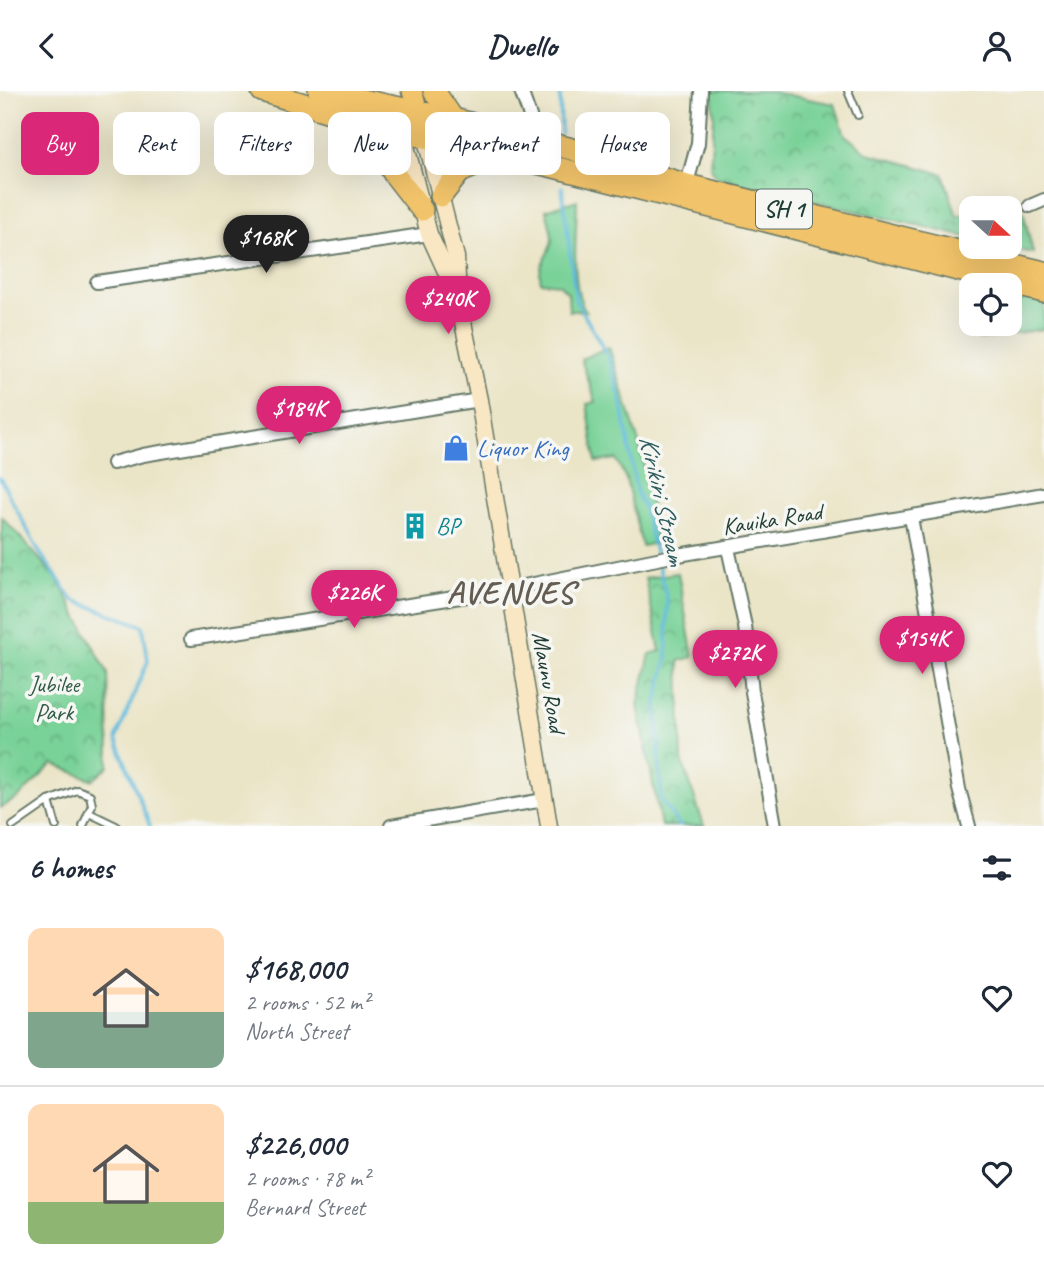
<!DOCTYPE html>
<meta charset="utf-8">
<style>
:root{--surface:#fff;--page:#f6f6f7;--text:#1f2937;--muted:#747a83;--line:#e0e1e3;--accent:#db2777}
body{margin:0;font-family:Caveat,sans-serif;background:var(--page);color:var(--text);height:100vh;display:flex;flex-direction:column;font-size:26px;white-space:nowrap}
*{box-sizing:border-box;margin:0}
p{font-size:23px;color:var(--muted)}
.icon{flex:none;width:38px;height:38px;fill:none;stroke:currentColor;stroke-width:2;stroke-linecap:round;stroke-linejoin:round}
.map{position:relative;height:735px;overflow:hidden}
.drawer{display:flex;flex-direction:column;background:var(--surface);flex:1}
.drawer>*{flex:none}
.guide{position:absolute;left:21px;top:21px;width:1003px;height:63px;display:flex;gap:14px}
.needle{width:46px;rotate:111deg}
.fabs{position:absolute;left:959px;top:105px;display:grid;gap:14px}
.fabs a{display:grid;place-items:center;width:63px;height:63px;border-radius:14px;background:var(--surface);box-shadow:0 7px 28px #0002;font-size:35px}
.price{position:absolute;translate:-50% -60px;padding:0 16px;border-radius:24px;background:var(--accent);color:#fff;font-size:23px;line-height:46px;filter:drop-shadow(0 2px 4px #0008)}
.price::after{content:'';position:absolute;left:50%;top:42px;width:21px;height:16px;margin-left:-10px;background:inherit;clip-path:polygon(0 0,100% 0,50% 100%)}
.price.selected{background:#222;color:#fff}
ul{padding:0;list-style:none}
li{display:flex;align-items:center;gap:21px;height:175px;padding:0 28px}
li+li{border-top:2px solid var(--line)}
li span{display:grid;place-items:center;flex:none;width:196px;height:140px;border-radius:14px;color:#555}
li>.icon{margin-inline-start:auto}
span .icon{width:84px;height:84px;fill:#fffc;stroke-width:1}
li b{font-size:30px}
h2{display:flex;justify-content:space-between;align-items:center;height:84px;padding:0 28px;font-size:30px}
.tag{padding:0 24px;border-radius:14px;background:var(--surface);box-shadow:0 7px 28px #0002;font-size:24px;line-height:63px}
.tag.selected{background:var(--accent);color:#fff}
header{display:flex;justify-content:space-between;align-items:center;height:91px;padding:0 28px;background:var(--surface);font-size:32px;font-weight:700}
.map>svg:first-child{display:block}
.grass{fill:#79d298;stroke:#4c8866;stroke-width:2}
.park{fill:url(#park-crowns);stroke:#4c8866;stroke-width:2}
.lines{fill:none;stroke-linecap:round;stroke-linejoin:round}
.stream{stroke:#5db9db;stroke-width:3.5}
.lane-casing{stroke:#667868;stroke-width:10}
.street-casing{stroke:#667868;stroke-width:16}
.secondary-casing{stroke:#667868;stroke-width:19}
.primary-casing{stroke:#667868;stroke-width:23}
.highway-casing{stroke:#667868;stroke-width:24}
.lane{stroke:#fff;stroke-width:6}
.street{stroke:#fff;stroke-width:12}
.secondary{stroke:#f9e7c3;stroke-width:16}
.primary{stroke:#f1c36a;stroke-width:19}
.highway{stroke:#f1c36a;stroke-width:21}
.labels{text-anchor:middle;stroke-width:7;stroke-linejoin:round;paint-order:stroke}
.shield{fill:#f6f6f2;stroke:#60746d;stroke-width:2}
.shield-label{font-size:23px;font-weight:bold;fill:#1f3d34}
.shop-label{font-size:24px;fill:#366cbe;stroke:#f6f6f2;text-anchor:start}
.street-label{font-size:24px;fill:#1f3d34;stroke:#f6f6f2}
.culture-label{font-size:24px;fill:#0d838f;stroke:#f6f6f2;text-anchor:start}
.park-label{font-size:24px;fill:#315b48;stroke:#f6f6f2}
.water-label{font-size:26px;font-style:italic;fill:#2e5c5e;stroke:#f6f6f2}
.district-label{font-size:32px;font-weight:bold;letter-spacing:2px;fill:#645d54;stroke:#f6f6f2}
</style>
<header><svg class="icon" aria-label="back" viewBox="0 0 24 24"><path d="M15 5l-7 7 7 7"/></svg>Dwello<svg class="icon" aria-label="person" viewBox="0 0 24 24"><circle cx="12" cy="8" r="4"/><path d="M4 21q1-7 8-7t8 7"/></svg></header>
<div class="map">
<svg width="1044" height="735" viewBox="0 0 1044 735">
<defs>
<pattern id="park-crowns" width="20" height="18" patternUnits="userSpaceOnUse" patternTransform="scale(1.75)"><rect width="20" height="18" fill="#79d298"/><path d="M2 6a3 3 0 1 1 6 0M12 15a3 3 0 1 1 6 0" fill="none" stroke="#63ac7d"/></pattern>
</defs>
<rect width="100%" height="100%" fill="#f6f6f2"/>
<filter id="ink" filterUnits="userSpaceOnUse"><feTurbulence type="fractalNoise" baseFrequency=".0143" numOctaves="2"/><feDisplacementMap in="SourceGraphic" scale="14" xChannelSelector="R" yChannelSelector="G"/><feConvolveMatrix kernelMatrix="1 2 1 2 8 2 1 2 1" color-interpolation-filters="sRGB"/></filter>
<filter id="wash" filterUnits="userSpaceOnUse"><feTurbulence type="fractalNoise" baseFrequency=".00686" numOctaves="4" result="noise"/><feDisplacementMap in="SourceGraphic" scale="28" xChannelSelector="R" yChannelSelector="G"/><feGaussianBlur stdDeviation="1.57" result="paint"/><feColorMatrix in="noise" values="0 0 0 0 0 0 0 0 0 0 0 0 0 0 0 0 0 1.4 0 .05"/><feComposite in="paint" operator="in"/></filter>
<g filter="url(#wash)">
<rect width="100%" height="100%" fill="#ebe5c8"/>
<g class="grass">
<path d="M577 109C577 139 569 196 586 220H569L568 202 559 193 541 191C536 173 551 163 552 148 552 139 548 128 546 119Z"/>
<polygon points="1010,203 1044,211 1044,238 980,248 978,233 1010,233"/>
<polygon points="609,256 642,362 657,452 642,455 626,388 616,368 596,371 587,313 596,311 581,268"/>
</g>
<g class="park">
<polygon points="712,0 768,0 835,13 845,44 868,62 943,83 957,125 971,121 971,147 719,88 710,76 714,25"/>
<polygon points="1023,120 1033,162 1006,156 1010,156 1010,125"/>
<polygon points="2,426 56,486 108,582 109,675 93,689 53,673 19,706 0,717"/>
<polygon points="678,482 693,566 679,570 682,669 704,735 661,735 638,614 650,563 660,560 645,487"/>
</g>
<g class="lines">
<g class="stream">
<polyline points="560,0 561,42"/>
<polyline points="562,96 576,210 608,265 621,308 637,403 644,416 667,509 667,566 657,612 661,708 680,735"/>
<polyline points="0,387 38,459 73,509 143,535 148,570 116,648 150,735"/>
</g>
</g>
</g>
<g filter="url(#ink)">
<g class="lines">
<g class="lane-casing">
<g id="lane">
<polyline points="848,0 858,24"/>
<polyline points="49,710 56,735"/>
<polyline points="89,722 116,735"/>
<polyline points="13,735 49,710 77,699 90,704 92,714 83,735"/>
</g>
</g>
<g class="street-casing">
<g id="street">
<polyline points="521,0 530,25 527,47"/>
<polyline points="685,99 698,52 701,0"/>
<polyline points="1030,115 1044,109"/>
<polyline points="97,191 429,143"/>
<polyline points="113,372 143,364 479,309"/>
<polyline points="911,426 959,698 969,735"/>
<polyline points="728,457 745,535 752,601 775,735"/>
<polyline points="191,548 499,500 672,465 1044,403"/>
<polyline points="391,735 544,709"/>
</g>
</g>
<g class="secondary-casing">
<g id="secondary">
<polyline points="402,40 429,143 456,202"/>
<polyline points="425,45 456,166 458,207 479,309 549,735"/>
</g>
</g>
<g class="primary-casing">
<polyline id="primary" points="412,0 425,45"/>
</g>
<g class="highway-casing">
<g id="highway">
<polyline points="262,0 365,32 554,76 1044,201"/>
<polyline points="319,0 453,28 568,57 687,94 1044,181"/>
<polyline points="434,0 453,28"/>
<polyline points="365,32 394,83 422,119"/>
<polyline points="441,105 460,81 503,63"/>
</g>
</g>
<use href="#lane" class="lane"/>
<use href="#street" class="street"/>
<use href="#secondary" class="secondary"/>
<use href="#primary" class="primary"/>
<use href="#highway" class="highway"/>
</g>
</g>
<defs>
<g id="shop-bare" transform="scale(2.1)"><path d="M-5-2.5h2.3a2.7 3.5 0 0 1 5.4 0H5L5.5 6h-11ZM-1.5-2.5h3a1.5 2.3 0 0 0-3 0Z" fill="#3f7fe0" stroke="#f6f6f2" stroke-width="2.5" paint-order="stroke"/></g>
<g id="building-bare" transform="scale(2.1)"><path d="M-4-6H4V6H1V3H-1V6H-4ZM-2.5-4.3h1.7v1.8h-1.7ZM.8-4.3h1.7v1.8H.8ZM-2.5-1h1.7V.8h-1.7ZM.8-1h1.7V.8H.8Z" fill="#0f9aa8" stroke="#f6f6f2" stroke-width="2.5" paint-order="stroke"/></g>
</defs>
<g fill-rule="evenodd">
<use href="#shop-bare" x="456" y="357"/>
<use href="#building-bare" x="415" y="435"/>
</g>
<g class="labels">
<rect class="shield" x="756" y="98.5" width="56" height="39" rx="5"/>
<g class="shield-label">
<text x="784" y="126">SH 1</text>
</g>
<g class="shop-label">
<text x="477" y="365">Liquor King</text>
</g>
<g class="street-label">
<text transform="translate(772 428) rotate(-9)" y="8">Kauika Road</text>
<text transform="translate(549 591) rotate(80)" y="8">Maunu Road</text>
</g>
<g class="culture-label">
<text x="436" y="443">BP</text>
</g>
<g class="park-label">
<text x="54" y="601">Jubilee<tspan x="54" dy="28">Park</tspan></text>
</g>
<g class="water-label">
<text transform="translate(663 409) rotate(77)" y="9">Kirikiri Stream</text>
</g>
<g class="district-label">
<text x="511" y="512">AVENUES</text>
</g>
</g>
</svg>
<div class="fabs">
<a><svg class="needle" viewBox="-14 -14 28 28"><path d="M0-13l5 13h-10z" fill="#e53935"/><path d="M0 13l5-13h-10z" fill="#747a83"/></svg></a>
<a><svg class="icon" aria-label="locate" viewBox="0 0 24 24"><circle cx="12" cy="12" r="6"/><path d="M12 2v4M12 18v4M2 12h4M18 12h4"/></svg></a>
</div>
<b class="price selected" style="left:266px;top:184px">$168K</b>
<b class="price" style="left:448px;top:245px">$240K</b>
<b class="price" style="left:299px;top:355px">$184K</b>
<b class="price" style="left:354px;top:539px">$226K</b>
<b class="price" style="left:922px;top:585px">$154K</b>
<b class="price" style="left:735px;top:599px">$272K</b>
<div class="guide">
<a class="tag selected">Buy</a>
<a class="tag">Rent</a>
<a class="tag">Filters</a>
<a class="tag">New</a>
<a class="tag">Apartment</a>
<a class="tag">House</a>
</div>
</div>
<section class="drawer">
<h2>6 homes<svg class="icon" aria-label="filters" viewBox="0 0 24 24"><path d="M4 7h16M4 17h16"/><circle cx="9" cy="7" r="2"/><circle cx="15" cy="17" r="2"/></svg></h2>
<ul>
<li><span style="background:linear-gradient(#ffd9b3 60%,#7fa58c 0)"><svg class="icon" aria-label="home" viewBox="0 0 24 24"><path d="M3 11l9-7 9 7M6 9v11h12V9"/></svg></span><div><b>$168,000</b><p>2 rooms · 52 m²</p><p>North Street</p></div><svg class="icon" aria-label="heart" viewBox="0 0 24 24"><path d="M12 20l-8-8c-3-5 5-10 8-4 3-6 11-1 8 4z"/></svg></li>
<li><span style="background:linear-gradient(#ffd9b3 70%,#8fb573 0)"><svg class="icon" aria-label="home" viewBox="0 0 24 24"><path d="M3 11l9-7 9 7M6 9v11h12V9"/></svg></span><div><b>$226,000</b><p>2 rooms · 78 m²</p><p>Bernard Street</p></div><svg class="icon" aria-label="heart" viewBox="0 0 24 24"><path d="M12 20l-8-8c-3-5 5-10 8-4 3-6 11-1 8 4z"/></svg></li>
</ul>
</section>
